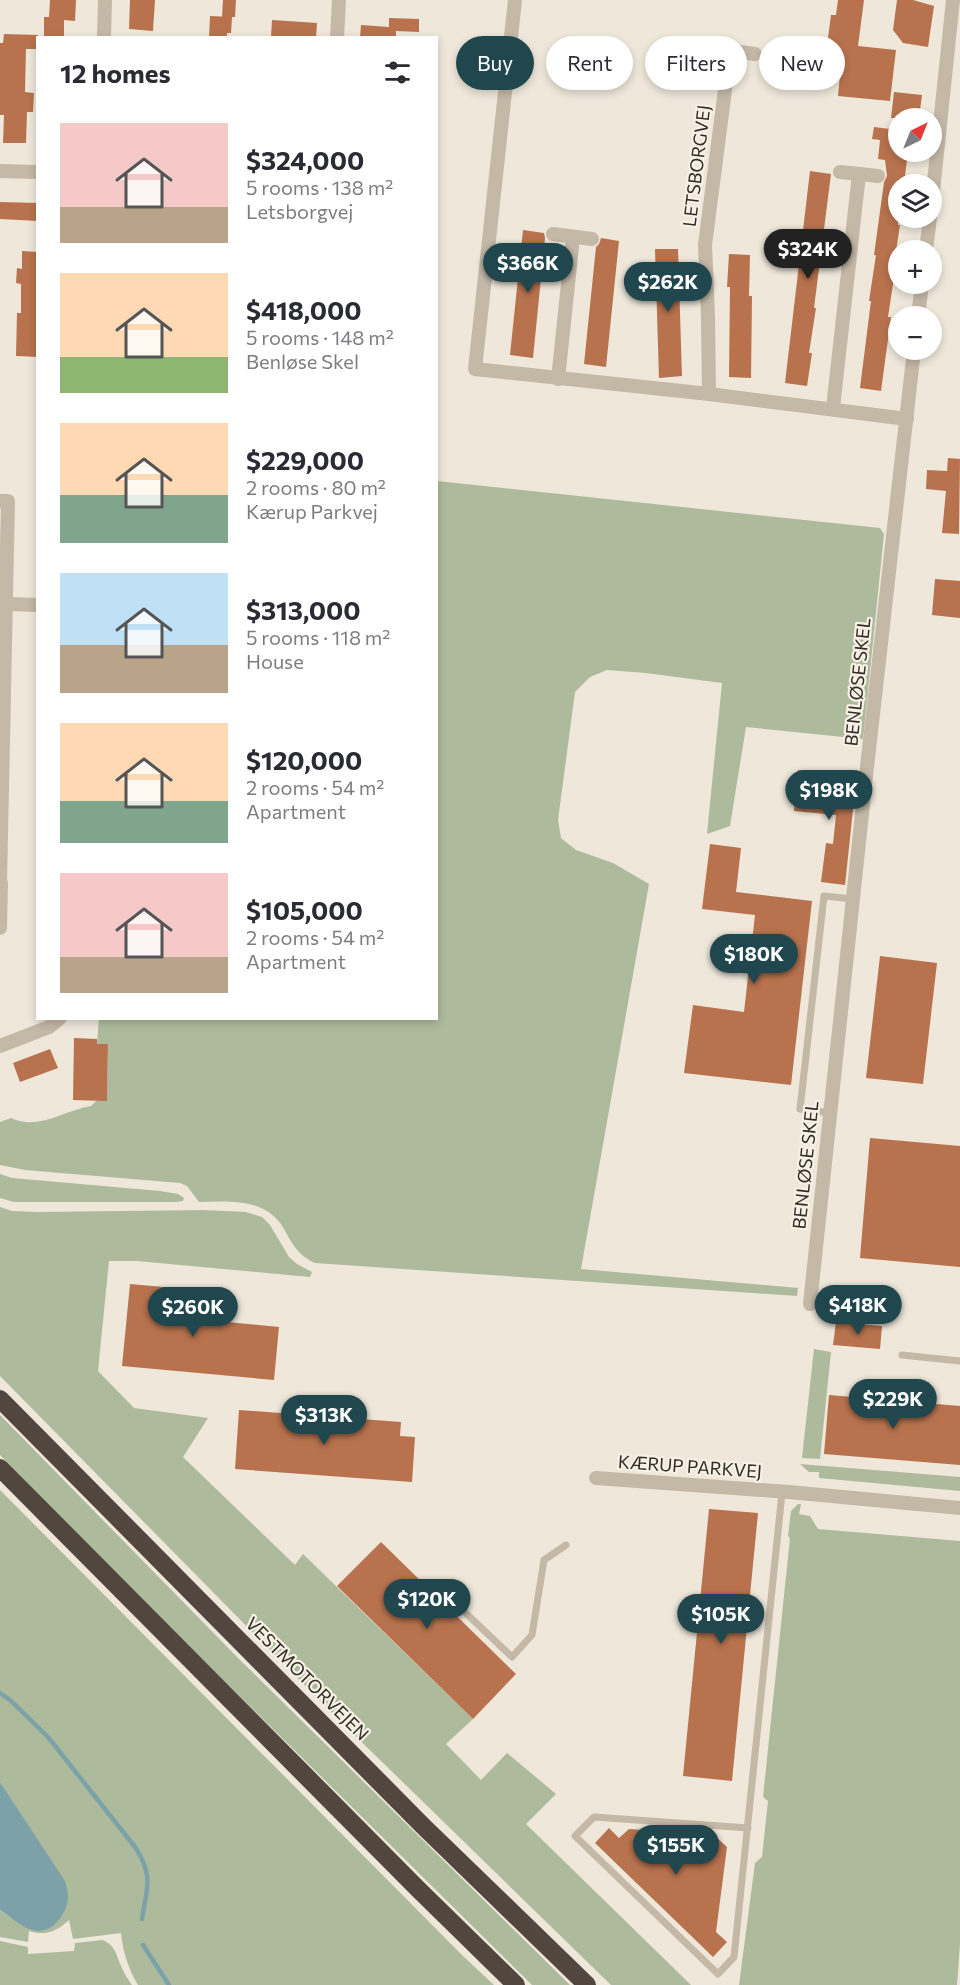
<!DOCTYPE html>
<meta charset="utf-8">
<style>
:root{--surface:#fff;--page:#f2f2f3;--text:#2b2b33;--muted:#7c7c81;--accent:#21474e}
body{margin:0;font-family:Commissioner,sans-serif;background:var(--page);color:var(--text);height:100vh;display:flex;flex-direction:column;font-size:22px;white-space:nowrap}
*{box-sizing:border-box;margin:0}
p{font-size:20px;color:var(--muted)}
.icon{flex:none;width:33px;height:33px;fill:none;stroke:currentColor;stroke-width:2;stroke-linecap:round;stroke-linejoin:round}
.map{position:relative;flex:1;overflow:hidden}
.side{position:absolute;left:36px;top:36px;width:402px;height:984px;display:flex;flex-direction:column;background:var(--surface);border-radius:0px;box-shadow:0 3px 9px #0003}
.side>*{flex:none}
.banner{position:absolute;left:456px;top:36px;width:414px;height:54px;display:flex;gap:12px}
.needle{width:39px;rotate:43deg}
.controls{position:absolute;left:888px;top:108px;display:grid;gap:12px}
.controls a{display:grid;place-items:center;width:54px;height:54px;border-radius:50%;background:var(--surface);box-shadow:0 3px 9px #0003;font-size:30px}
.price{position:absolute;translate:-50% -51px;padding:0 14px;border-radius:21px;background:var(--accent);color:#fff;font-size:20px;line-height:39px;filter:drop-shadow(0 2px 3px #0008)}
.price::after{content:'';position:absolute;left:50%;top:36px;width:18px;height:14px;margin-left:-9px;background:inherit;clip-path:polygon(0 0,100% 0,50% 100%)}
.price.active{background:#222;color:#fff}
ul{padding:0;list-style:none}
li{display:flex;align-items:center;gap:18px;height:150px;padding:0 24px}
li span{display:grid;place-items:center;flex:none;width:168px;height:120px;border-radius:0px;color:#555}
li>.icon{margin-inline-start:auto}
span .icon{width:72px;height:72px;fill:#fffc;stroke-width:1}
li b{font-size:26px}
h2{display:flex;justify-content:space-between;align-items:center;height:72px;padding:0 24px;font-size:26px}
.pill{padding:0 21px;border-radius:27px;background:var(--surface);box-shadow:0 3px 9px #0003;font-size:21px;line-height:54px}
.pill.active{background:var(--accent);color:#fff}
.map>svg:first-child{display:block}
.green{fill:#adbb9c}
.water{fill:#7ca1a8}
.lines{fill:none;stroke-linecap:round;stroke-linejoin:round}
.stream{stroke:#7ca1a8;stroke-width:4.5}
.building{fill:#b8734e}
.service{stroke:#c4b8a7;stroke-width:7}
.minor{stroke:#c4b8a7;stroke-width:14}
.motorway{stroke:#52473f;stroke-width:18}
.labels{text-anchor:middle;stroke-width:4.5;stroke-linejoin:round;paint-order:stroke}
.street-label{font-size:18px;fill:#322c27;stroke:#f6f0e5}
</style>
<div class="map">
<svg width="960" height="1985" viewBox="0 0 960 1985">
<rect width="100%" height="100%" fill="#eee7da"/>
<g class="green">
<path d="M437 481 880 528 884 534 863 739 746 727 730 826 707 834 722 683 646 673 607 670 590 677 575 692 558 820 561 838 576 850 613 863 649 884 581 1269 798 1288 797 1296 315 1263C298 1255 293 1245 284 1229 266 1198 231 1201 199 1202L187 1186 180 1183 25 1170 0 1165V1122L11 1118C38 1131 62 1111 91 1106L97 1100H107L108 1045 97 1044 99 1019 436 1018Z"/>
<polygon points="0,1174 12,1178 160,1191 178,1194 184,1198 183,1201 176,1202 14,1202 0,1198"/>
<polygon points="0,1207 12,1211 37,1212 203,1210 246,1212 262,1217 270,1225 289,1257 297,1264 312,1272 310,1277 137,1261 109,1261 98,1371 134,1408 208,1418 183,1457 295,1565 303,1554 473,1719 446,1744 481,1780 507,1753 556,1794 526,1824 691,1985 611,1985 338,1719 0,1376"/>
<polygon points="814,1349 831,1352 820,1459 802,1458"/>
<polygon points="0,1415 240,1660 570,1985 532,1985 97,1555 0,1455"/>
<polygon points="800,1464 960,1477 960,1491 819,1478 819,1472 809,1472"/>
<path d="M0 1490 464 1957 494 1985H138C128 1968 123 1952 121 1933L73 1939 69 1920C56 1932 45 1936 29 1931L28 1942 0 1937V1910C16 1921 28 1933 48 1928L68 1896 64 1881 0 1782Z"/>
<polygon points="798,1504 801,1504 799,1514 810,1516 818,1529 960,1541 960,1943 957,1985 739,1985 755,1863 762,1857 768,1801 763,1797 790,1538 788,1536 791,1511"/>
<path d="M103 1940C116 1946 116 1955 122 1968 124 1974 128 1979 132 1985H0V1941L28 1947V1954L74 1951 75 1943Z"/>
</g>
<path class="water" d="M0 1782 65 1881C66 1885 68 1890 68 1895 69 1910 55 1932 37 1931 24 1930 11 1917 0 1910Z"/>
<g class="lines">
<g class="stream">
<path d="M0 1693 10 1700 48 1737 135 1847C154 1876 147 1887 142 1919"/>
<polyline points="143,1945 169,1985"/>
</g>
</g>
<g class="building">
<polygon points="50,0 76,0 75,21 64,20 64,38 44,38 44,17 49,17"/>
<polygon points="130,0 155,0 153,31 129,29"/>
<polygon points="223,0 236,0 235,17 222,17"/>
<polygon points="838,0 864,0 858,46 896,50 890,101 838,96 842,53 830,52 831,39 828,38 831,15 836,15"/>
<polygon points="897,0 913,0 934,6 928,47 903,43 893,30"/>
<polygon points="210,16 232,17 231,33 227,33 227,38 209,38"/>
<polygon points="389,18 419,19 419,32 396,31 396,38 360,38 361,25 389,27"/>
<polygon points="272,20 317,23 316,38 271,38"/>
<polygon points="4,34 38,35 38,49 26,49 25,92 34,93 33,112 27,112 26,143 3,143 4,115 0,115 0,43 3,43"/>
<polygon points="894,92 922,95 919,118 891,118"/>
<polygon points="874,127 898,130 898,152 908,152 904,184 898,184 898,225 900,225 893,271 895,271 888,317 891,317 881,391 860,388 871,301 869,301 876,255 874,255 884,182 887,176 885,160 878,159 880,140 872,139"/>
<polygon points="810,171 831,174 814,308 816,308 809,353 812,353 807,386 785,383"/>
<polygon points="0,202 38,203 38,221 0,219"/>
<polygon points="523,230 544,233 545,238 533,358 510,355"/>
<polygon points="601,238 619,241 606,367 584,364 596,247 599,244"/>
<polygon points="655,249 678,249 682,376 659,378"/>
<polygon points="22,251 38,252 38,357 16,356 17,313 21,313 21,284 16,283 17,268 22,269"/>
<polygon points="729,254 750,255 749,296 752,296 751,378 729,377 730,287 727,287"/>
<polygon points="948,458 960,459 959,534 942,533 946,491 926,489 927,470 947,471"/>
<polygon points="935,579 960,581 960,618 932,615"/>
<polygon points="798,770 818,772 817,787 855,791 845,885 821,882 826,843 833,844 836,815 794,811"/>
<polygon points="710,844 741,848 736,892 812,901 791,1085 684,1073 693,1005 744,1012 755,915 702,909"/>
<polygon points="880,956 937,963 923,1084 866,1078"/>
<polygon points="74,1038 97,1039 97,1044 108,1044 107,1101 73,1100"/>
<polygon points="50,1049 58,1068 20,1082 13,1063"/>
<polygon points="870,1138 960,1146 960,1267 860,1258"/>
<polygon points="130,1284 198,1290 195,1319 279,1327 274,1380 122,1366"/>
<polygon points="836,1322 882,1326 880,1349 833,1345"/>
<polygon points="829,1395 960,1406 960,1465 824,1454"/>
<polygon points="239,1410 401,1422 400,1436 415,1437 412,1482 235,1469"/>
<polygon points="709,1509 758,1513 732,1781 683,1776"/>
<polygon points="381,1542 516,1674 473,1719 337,1586"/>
<polygon points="609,1828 619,1838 629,1829 713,1834 727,1847 716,1932 727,1942 713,1957 595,1843"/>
</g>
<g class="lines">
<g class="service">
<polyline points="830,1113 800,1109 824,896 853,899"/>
<polyline points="902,1355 960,1361"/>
<polyline points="451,1599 512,1657 532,1635 544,1560 566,1545"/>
<polyline points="748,1828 594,1817 575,1836 718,1974 734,1957 782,1493"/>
</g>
<g class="minor">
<polyline points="515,0 475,369 709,394 907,419"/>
<polyline points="104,38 105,0"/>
<polyline points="337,38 339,0"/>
<polyline points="705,47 755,54"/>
<polyline points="0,171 38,172"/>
<polyline points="840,172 878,176"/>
<polyline points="932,201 953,0"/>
<polyline points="553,234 592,239"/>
<polyline points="926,250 930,218"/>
<polyline points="918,316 922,284"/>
<polyline points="558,379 573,237"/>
<polyline points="709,394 708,316 705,245 730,51"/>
<polyline points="833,408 859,174"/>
<polyline points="0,501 8,501 0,883"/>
<polyline points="7,604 38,605"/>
<polyline points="0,928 1,883"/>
<polyline points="0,1046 49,1027 60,1018"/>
<polyline points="810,1304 866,776 914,350"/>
<polyline points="596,1478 789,1492 960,1508"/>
</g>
<g class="motorway">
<polyline points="0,1399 423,1826 587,1985"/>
<polyline points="0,1468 418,1889 516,1985"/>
</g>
</g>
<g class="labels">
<g class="street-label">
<text transform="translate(697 166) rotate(-83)" y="6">LETSBORGVEJ</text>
<text transform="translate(858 682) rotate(-84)" y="6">BENLØSE SKEL</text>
<text transform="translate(806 1165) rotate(-84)" y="6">BENLØSE SKEL</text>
<text transform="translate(690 1467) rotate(4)" y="6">KÆRUP PARKVEJ</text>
<text transform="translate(307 1679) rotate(45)" y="6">VESTMOTORVEJEN</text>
</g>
</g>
</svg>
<div class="controls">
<a><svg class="needle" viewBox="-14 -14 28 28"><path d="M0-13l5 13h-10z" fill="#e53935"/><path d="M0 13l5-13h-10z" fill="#7c7c81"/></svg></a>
<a><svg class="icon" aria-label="layers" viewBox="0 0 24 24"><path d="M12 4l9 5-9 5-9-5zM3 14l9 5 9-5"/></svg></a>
<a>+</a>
<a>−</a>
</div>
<b class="price active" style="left:808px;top:280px">$324K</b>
<b class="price" style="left:528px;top:294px">$366K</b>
<b class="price" style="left:668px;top:313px">$262K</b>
<b class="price" style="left:829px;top:821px">$198K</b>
<b class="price" style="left:754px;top:985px">$180K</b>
<b class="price" style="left:858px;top:1336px">$418K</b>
<b class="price" style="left:193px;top:1338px">$260K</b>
<b class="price" style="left:893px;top:1430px">$229K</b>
<b class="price" style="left:324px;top:1446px">$313K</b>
<b class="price" style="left:427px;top:1630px">$120K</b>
<b class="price" style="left:721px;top:1645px">$105K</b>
<b class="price" style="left:676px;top:1876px">$155K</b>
<div class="banner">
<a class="pill active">Buy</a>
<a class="pill">Rent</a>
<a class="pill">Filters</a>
<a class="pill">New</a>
</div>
<section class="side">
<h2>12 homes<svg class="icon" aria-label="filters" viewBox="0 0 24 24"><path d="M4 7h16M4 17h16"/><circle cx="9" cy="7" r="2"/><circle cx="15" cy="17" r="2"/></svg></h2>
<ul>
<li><span style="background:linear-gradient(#f6c9c9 70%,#b9a48a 0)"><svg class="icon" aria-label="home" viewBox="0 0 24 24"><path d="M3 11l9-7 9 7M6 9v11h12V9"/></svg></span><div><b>$324,000</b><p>5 rooms · 138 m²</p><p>Letsborgvej</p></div></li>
<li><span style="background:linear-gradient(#ffd9b3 70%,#8fb573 0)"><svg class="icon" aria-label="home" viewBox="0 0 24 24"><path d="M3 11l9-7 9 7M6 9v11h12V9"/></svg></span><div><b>$418,000</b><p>5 rooms · 148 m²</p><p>Benløse Skel</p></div></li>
<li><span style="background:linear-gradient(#ffd9b3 60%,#7fa58c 0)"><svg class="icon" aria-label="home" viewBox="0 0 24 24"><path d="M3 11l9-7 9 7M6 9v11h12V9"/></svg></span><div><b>$229,000</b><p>2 rooms · 80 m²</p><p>Kærup Parkvej</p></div></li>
<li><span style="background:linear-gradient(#bfe0f5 60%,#b9a48a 0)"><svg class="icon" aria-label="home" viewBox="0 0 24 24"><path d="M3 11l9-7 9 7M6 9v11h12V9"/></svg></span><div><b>$313,000</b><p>5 rooms · 118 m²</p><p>House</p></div></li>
<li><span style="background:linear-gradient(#ffd9b3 65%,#7fa58c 0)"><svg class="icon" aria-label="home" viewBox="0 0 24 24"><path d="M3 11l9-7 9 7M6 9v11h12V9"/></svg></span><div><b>$120,000</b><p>2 rooms · 54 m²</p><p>Apartment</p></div></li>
<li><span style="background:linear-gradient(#f6c9c9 70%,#b9a48a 0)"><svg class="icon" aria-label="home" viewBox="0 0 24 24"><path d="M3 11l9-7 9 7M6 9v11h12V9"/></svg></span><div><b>$105,000</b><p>2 rooms · 54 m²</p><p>Apartment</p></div></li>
</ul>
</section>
</div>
